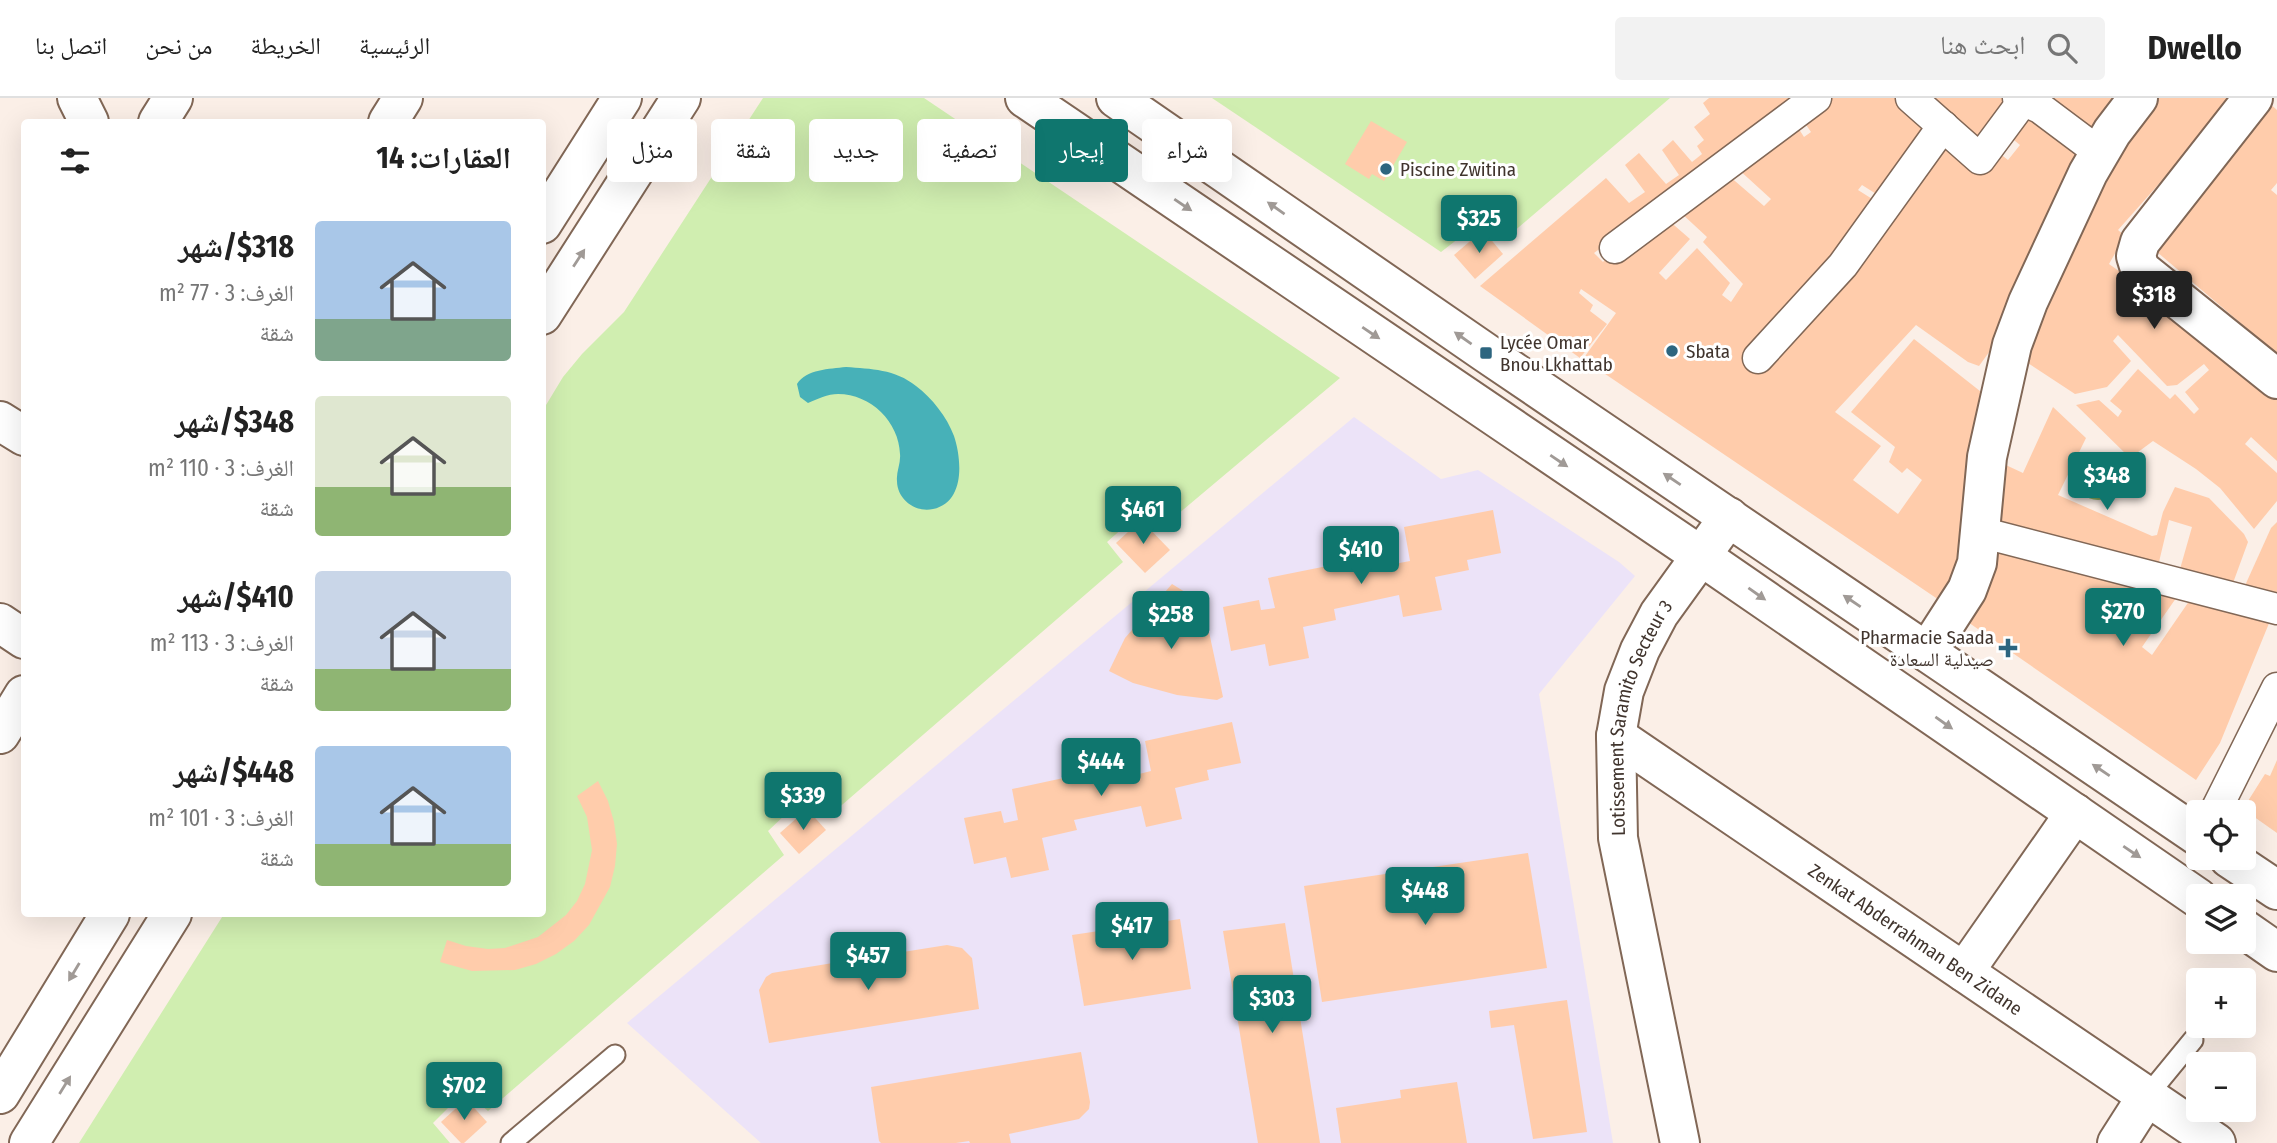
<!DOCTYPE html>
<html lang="ar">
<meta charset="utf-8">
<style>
:root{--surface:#fff;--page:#f2f2f2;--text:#222;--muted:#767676;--line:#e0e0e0;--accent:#0f766e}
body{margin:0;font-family:"Fira Sans Condensed","Noto Naskh Arabic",sans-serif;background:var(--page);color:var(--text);direction:rtl;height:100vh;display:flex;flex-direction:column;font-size:26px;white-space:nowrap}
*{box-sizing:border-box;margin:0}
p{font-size:23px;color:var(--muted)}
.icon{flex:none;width:38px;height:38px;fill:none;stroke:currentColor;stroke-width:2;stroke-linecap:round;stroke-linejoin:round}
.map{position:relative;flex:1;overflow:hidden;direction:ltr}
.panel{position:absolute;left:21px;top:21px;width:525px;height:798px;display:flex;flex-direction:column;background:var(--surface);border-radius:7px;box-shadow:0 7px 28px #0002;direction:rtl}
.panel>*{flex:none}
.hud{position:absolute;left:567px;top:21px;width:665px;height:63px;direction:rtl;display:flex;gap:14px}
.fabs{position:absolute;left:2186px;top:702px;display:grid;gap:14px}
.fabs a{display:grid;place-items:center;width:70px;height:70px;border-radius:7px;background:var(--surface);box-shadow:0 7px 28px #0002;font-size:35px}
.price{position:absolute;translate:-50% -60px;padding:0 16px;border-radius:7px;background:var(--accent);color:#fff;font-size:23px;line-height:46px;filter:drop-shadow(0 2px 4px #0008)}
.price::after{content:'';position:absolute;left:50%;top:42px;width:21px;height:16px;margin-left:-10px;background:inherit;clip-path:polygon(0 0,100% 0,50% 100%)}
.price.selected{background:#222;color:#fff}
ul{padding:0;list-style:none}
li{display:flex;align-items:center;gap:21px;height:175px;padding:0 35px}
li span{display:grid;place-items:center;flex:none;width:196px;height:140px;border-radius:7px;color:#555}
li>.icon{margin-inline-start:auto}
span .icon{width:84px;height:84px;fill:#fffc;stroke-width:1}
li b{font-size:30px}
h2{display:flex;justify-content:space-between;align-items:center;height:84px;padding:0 35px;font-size:30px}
.tag{padding:0 24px;border-radius:7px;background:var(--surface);box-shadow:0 7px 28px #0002;font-size:24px;line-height:63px}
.tag.selected{background:var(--accent);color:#fff}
header{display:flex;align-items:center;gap:42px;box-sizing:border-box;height:98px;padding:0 35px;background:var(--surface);border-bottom:2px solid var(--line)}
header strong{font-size:33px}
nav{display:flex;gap:38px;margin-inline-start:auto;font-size:24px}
.search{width:490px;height:63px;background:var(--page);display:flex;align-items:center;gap:18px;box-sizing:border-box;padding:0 24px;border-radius:7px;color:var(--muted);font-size:26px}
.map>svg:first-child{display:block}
.education{fill:#ece3f8}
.green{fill:#d0eeb0}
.forest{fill:#9cc36d}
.water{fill:#47b1b8}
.building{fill:#ffccab}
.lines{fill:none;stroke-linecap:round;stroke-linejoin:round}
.service-casing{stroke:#816756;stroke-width:23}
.pedestrian-casing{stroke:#816756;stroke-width:33}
.minor-casing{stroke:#816756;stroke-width:42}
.tertiary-casing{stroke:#816756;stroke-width:42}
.secondary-casing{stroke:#816756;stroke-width:42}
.service{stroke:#fff;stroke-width:19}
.pedestrian{stroke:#fff;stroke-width:30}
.minor{stroke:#fff;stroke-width:38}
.tertiary{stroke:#fff;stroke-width:38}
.secondary{stroke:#fff;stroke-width:38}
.oneway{fill:#a09a96}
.poi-dot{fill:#2d657f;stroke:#fff;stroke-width:2.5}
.labels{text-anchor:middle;stroke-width:6;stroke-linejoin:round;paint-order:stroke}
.poi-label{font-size:19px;fill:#40342d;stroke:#fff;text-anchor:start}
.street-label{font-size:19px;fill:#40342d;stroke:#fff}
</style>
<header>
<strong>Dwello</strong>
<div class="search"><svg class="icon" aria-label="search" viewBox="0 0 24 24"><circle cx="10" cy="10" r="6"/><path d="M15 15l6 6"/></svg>ابحث هنا</div>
<nav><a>الرئيسية</a><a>الخريطة</a><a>من نحن</a><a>اتصل بنا</a></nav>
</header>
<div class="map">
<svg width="2277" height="1045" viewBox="0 0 2277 1045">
<rect width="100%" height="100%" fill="#fbefe7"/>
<polygon class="education" points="1354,319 1441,381 1478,372 1619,464 1635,478 1539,596 1613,1045 761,1045 627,925"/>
<g class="green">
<polygon points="763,0 924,0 1340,280 1159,432 1141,414 1107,444 1123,464 828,719 805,698 768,733 784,757 488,1013 465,993 433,1025 450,1045 79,1045 224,816 542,816 543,312 563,279 582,256 624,214"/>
<polygon points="1212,0 1670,0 1505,141 1485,120 1441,154"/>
</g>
<circle class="forest" cx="2098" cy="379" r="23"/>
<path class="water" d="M846 269C871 271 895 271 916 288 932 300 947 319 954 338 962 362 965 404 933 411 915 415 897 401 897 383 896 374 901 365 900 356 899 324 871 296 838 296 828 296 817 301 808 305L800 299 797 286C807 271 829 271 846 269Z"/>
<g class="building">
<polygon points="1709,0 1802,0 1594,155 1603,164 1610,156 1667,121 1690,141 1659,175 1666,182 1697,150 1730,185 1722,197 1731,204 1743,186 1703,144 1707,139 1680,114 1728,77 1764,108 1771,101 1737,70 1795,25 1804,39 1811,34 1802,21 1829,0 1899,0 1930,28 1881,99 1862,87 1858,92 1877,104 1946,41 1999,55 2008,62 2020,47 2009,38 2025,15 2082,49 1995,246 1979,268 1968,264 1916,227 1835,314 1881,348 1853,382 1898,416 1922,382 1907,370 1902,375 1889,364 1895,349 1851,314 1914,241 1985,297 1974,437 1942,504 1583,261 1616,215 1581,191 1579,195 1593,207 1590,213 1607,226 1580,260 1480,188 1606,80 1629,105 1645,94 1625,67 1639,55 1666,86 1679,77 1662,52 1673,42 1692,64 1702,56 1697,48 1704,42 1694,29 1710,16 1703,5"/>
<polygon points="1923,0 2007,0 1978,49"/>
<polygon points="2038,0 2121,0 2094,38"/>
<polygon points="2149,0 2227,0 2235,12 2197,43 2118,132 2125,138 2109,166 2181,217 2277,296 2277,363 2251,339 2245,346 2277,375 2277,403 2254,431 2220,390 2196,371 2153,343 2130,360 2076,307 2099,302 2118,319 2122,313 2110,303 2138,271 2170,301 2175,296 2194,316 2199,311 2185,294 2209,272 2204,266 2177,287 2167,288 2118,237 2113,243 2131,263 2107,289 2075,296 2014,256"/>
<polygon points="2269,5 2277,12 2277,85 2271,92 2277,97 2277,256 2150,148"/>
<polygon points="1371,23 1407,44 1384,83 1372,76 1369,81 1345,66"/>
<polygon points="1483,132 1503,156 1475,181 1454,157"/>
<polygon points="2053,309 2086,340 2058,397 2152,438 2157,437 2163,414 2175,389 2209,400 2244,436 2248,444 2233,485 2180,471 2192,429 2169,422 2159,464 2002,434 1995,428 1995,362 2023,375"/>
<polygon points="1493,412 1501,455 1467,462 1469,472 1435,479 1442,512 1403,519 1399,497 1334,511 1336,522 1303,529 1309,560 1269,568 1265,546 1231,553 1223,509 1259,502 1261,512 1275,510 1268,480 1392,455 1394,466 1410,463 1404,429"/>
<polygon points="1141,422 1170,452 1145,475 1116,445"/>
<polygon points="2277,424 2277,501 2243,492 2271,430"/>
<polygon points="1992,446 2181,493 2142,549 2152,557 2194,496 2272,518 2220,645 2196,682 1962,520"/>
<polygon points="1172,486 1185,494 1209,534 1223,599 1217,602 1177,597 1133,585 1109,573 1125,540"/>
<polygon points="1232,624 1241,665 1207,672 1209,682 1175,690 1182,721 1146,729 1141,708 1074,722 1077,732 1042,740 1049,772 1011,780 1006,759 974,766 964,720 1001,713 1004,725 1018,722 1012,691 1133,665 1135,677 1151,673 1145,643"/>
<polygon points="2277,662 2277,735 2243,711 2265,676 2270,678"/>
<polygon points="598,683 608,703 614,724 617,746 615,768 610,789 589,827 574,843 556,856 536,866 515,872 472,873 440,864 447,842 466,848 488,851 505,850 538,839 566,817 577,803 585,786 592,752 587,719 577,698"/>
<polygon points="807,711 826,732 799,756 780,735"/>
<polygon points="1528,755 1547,870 1322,904 1304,788"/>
<polygon points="1180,821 1191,891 1084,908 1072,837"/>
<polygon points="1285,825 1320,1045 1258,1045 1223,833"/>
<polygon points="947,847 962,850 972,860 979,911 769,945 759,892 766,879 772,875 845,863 843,854 883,848 884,857"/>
<polygon points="1567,902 1587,1034 1533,1041 1514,927 1491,930 1489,913"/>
<polygon points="1081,954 1090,1004 1089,1011 1079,1021 1009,1036 1011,1045 970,1045 969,1043 956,1045 881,1045 879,1043 871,989"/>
<polygon points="1457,984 1467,1045 1341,1045 1336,1010 1401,1000 1400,992"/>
<polygon points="466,1001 487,1024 464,1045 461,1045 441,1024"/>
</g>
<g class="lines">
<g class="service-casing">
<g id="service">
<polyline points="2147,998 2193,942"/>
<polyline points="511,1045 615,957"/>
</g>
</g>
<g class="pedestrian-casing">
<g id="pedestrian">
<polyline points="1911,0 1980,61 2023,3"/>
<polyline points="2018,0 2040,10 2100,55"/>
<polyline points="1615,150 1816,0"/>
<polyline points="1758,260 1843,167 1943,28"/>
<polyline points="1980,434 2277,511"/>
<polyline points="2215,714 2277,590"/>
</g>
</g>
<g class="minor-casing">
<g id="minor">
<polyline points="77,0 89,24"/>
<polyline points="2253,0 2140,144 2136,158 2140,171 2277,281"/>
<polyline points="158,24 173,0"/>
<polyline points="388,24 403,0"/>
<polyline points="0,323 24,338"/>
<polyline points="0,525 24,541"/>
<polyline points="1927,554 1967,492 1977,465 1987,359 2012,247 2028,204 2088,75 2112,34 2138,0"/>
<polyline points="0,636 24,597"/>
<path id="s1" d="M1616 638 2216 1045"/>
<polyline points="1964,874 2075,715"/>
<polyline points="2117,1045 2147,998"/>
</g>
</g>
<g class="tertiary-casing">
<g id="tertiary">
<path id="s2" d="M1680 1045 1618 740 1616 638 1624 593 1640 552 1659 516 1729 419"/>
</g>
</g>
<g class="secondary-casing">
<g id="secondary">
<polyline points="1025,0 1701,458 2198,800"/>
<polyline points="1116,0 1486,255 2198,738"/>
<polyline points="542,126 622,0"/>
<polyline points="542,217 681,0"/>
<polyline points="2229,760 2277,792"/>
<polyline points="2244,831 2277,854"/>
<polyline points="0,996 110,816"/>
<polyline points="29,1045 172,816"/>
</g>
</g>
<use href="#service" class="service"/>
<use href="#pedestrian" class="pedestrian"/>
<use href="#minor" class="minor"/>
<use href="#tertiary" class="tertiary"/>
<use href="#secondary" class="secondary"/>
</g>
<defs><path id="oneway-solid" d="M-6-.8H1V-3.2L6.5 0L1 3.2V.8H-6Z" transform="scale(1.75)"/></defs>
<g class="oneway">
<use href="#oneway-solid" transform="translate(1183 107) rotate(34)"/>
<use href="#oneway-solid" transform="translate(1276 110) rotate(-145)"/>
<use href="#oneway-solid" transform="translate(579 160) rotate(-57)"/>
<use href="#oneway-solid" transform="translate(1371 235) rotate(34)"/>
<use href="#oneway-solid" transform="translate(1463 240) rotate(-145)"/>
<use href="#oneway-solid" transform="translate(1559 363) rotate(34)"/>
<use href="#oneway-solid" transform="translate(1672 381) rotate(-146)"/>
<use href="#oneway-solid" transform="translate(1757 496) rotate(35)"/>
<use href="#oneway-solid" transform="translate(1852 503) rotate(-146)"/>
<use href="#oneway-solid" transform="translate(1944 625) rotate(35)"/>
<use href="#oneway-solid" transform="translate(2101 672) rotate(-146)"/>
<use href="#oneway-solid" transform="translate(2132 754) rotate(34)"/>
<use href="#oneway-solid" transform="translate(74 874) rotate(121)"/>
<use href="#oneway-solid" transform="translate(65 987) rotate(-58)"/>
</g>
<g class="poi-dot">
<circle cx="1386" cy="71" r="7"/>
<circle cx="1672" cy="253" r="7"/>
<rect x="1479" y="248" width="14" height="14" rx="3.5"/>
<path d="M2004.5 539.5h7v7h7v7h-7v7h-7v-7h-7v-7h7z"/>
</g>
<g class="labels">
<g class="poi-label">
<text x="1400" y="78">Piscine Zwitina</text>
<text x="1500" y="251">Lycée Omar<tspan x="1500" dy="22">Bnou Lkhattab</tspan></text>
<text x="1686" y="260">Sbata</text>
<text x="1994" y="546" text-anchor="end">Pharmacie Saada<tspan x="1994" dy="22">صيدلية السعادة</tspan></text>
</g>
<g class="street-label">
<text dy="7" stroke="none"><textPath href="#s2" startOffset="436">Lotissement Saramito Secteur 3</textPath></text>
<text dy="7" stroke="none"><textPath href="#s1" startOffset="362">Zenkat Abderrahman Ben Zidane</textPath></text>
</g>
</g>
</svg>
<div class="fabs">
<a><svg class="icon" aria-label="locate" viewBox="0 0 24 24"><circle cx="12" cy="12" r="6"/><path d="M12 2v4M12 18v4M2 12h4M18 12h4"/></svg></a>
<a><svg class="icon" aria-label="layers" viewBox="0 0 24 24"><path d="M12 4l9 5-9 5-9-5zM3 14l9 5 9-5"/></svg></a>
<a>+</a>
<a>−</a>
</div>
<b class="price" style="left:1479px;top:157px">$325</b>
<b class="price selected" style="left:2154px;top:233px">$318</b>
<b class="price" style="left:2107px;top:414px">$348</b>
<b class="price" style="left:1143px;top:448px">$461</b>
<b class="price" style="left:1361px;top:488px">$410</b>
<b class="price" style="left:2123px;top:550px">$270</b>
<b class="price" style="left:1171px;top:553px">$258</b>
<b class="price" style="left:1101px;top:700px">$444</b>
<b class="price" style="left:803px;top:734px">$339</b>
<b class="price" style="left:1425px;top:829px">$448</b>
<b class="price" style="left:1132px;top:864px">$417</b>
<b class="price" style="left:868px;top:894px">$457</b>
<b class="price" style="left:1272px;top:937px">$303</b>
<b class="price" style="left:464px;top:1024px">$702</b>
<div class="hud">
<a class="tag">شراء</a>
<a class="tag selected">إيجار</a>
<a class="tag">تصفية</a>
<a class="tag">جديد</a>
<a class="tag">شقة</a>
<a class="tag">منزل</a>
</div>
<section class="panel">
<h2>العقارات: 14<svg class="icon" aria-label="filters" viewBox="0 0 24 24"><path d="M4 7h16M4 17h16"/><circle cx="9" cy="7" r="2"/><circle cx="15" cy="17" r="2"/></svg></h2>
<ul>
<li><span style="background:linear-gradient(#a9c7e8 70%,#7fa58c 0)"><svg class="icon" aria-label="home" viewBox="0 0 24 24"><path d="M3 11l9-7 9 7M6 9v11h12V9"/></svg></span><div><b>$318/شهر</b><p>الغرف: 3 · 77 m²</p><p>شقة</p></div></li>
<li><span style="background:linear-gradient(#dfe7d0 65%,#8fb573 0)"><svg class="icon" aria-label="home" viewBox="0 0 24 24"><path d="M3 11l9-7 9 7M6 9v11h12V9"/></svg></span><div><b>$348/شهر</b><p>الغرف: 3 · 110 m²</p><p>شقة</p></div></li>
<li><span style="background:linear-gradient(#c9d6e8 70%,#8fb573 0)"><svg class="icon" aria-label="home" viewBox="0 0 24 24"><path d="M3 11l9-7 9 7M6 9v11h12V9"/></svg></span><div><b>$410/شهر</b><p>الغرف: 3 · 113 m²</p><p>شقة</p></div></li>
<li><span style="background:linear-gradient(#a9c7e8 70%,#8fb573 0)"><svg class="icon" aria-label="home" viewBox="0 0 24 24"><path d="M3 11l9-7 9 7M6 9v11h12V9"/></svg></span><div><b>$448/شهر</b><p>الغرف: 3 · 101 m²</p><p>شقة</p></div></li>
</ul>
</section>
</div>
